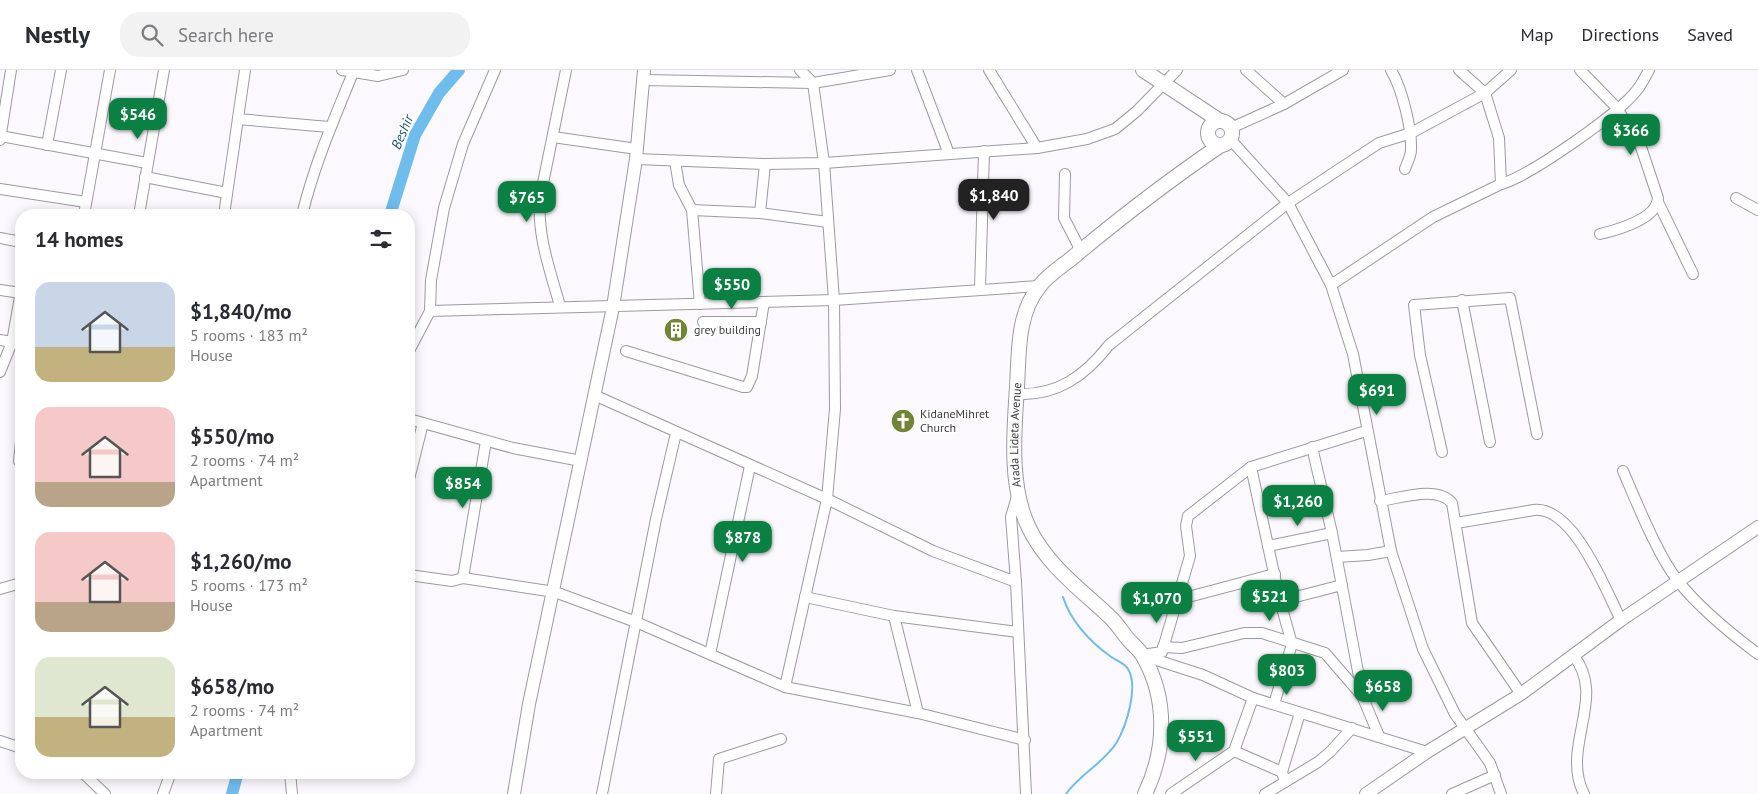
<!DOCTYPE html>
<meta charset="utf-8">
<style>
:root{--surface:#fff;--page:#f2f2f3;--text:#2b2b33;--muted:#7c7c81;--line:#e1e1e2;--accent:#0b8043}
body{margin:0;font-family:"PT Sans",sans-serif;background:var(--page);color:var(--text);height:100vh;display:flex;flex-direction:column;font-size:19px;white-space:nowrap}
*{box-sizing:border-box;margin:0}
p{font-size:16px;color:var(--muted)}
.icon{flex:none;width:28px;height:28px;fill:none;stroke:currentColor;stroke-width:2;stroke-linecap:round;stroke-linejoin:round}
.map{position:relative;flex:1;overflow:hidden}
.drawer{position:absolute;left:15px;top:139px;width:400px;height:570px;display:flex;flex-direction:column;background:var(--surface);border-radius:20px;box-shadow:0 2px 12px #0003}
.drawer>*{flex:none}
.price{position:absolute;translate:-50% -42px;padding:0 11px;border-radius:10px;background:var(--accent);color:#fff;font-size:16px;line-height:32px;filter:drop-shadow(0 1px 2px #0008)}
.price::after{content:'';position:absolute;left:50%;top:30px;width:15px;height:11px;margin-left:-8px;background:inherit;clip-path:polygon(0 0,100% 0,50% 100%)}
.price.selected{background:#222;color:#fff}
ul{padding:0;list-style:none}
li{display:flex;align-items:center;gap:15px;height:125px;padding:0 20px}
li span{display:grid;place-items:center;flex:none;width:140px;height:100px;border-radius:15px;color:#555}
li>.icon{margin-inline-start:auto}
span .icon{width:60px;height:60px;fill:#fffc;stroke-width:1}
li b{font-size:21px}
h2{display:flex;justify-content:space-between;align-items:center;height:60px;padding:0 20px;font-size:21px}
header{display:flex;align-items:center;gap:30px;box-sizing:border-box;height:70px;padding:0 25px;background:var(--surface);border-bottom:1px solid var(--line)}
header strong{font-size:24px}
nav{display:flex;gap:28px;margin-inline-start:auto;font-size:18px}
.search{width:350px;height:45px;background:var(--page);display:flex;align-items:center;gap:12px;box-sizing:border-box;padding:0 18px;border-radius:20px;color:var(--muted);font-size:19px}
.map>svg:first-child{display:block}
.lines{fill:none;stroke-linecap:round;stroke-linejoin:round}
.stream{stroke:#6fbded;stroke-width:2}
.river{stroke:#6fbded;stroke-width:12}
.minor-casing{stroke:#9e9aa2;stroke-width:12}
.major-casing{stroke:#9e9aa2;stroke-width:14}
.highway-casing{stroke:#9e9aa2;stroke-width:16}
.minor{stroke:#fff;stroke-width:10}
.major{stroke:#fff;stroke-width:12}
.highway{stroke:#fff;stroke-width:14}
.labels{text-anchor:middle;stroke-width:4;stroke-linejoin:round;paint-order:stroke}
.poi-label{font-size:12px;fill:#3d3b3f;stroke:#fff;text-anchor:start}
.street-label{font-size:12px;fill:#3d3b3f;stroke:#fff}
.water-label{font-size:14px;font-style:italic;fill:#1b5677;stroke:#fff}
</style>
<header>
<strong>Nestly</strong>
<div class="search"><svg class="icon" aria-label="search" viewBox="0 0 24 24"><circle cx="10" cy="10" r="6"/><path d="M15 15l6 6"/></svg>Search here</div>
<nav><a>Map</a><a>Directions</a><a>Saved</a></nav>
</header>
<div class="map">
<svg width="1758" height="724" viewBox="0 0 1758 724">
<rect width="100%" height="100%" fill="#fbf8fe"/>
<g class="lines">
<path class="stream" d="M1063 527C1070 550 1090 572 1110 586 1115 590 1125 593 1128 599 1139 617 1126 656 1117 672 1104 693 1080 704 1066 724"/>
<g class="river">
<polyline points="390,145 415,65 439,23 459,0"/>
<polyline points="232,724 238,702"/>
</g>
<g class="minor-casing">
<g id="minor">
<polyline points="342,0 378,6 403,0"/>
<polyline points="917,0 949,84"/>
<polyline points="989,0 1037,78"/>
<polyline points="1246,0 1284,34"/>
<path d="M1391 0C1402 19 1412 58 1411 80 1411 86 1407 93 1405 99"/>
<polyline points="1459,0 1485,23 1499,68 1501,114"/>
<path d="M1580 0 1617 38 1641 77 1658 128C1657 149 1617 160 1600 164"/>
<polyline points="643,10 813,13 890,0"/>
<polyline points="238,49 329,57"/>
<polyline points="1231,58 1284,34 1343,0"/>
<polyline points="0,66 147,93"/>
<polyline points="553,67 637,79"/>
<polyline points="1230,69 1288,133 1331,215 1353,284 1391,481 1423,579 1455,644 1490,693 1501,724"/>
<polyline points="0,70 11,0"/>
<polyline points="47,75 61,0"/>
<polyline points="636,89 765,94 824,93 1037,78 1087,69 1115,59 1137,41 1177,0"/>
<polyline points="675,91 679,115 692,140 700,234"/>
<polyline points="1065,104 1064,148 1081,181"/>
<polyline points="145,107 227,123"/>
<polyline points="0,119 86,132"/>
<polyline points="1736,128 1758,140"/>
<polyline points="1658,132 1693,204"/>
<polyline points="692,140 760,143 828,152"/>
<polyline points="760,143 765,94"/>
<polyline points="84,145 110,0"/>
<polyline points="139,145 164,0"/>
<polyline points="224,145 245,0"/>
<path d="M302 145C315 92 334 50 354 0"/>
<polyline points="0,168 21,172"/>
<path d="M1331 215 1433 147 1501 114C1528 107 1620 43 1637 20 1642 14 1645 7 1649 0"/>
<polyline points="980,219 984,81"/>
<polyline points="0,220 21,223"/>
<polyline points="21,221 12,272 21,274"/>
<polyline points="1462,230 1490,372"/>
<path d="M560 236C550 200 537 166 540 128L566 0"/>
<polyline points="430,241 834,230 1039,216"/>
<polyline points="703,252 761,252"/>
<polyline points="0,270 12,272 0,302"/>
<polyline points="409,281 430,241 431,210 444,138 463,74 495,0"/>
<polyline points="626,281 743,317 747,317 752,306 764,232"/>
<path d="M1016 324C1057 326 1085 306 1109 275L1288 133 1379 73 1411 63 1485 23 1511 0"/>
<polyline points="594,325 827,429 933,481 1016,512"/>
<polyline points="409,349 513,378 581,391"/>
<polyline points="1312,377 1332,463 1363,628 1379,666"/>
<polyline points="1442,382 1420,285 1414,235 1510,228 1537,364"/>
<polyline points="19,391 21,371"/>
<polyline points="1251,397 1280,531 1292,574 1274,634"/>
<path d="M1623 401C1637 433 1657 484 1678 511 1700 539 1730 563 1758 584"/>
<polyline points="409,409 423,353"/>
<polyline points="1018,423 1011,447 1016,512 1026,724"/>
<path d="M1380 431C1401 428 1437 415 1452 433L1472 553 1521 624"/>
<path d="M1456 453 1534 440C1574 436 1606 521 1621 550"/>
<polyline points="1268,476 1332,463"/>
<polyline points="1337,487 1368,485 1391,481"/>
<polyline points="409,505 452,511 463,508 555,522 636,552 785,617 918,643 1025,670"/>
<polyline points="463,508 486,371"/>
<polyline points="0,519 21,513"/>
<polyline points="805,527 894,546 1018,562"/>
<polyline points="1177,530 1275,504"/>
<polyline points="1280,531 1342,515"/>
<polyline points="894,546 918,643"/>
<polyline points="1163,577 1182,578 1244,563 1262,563 1325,583 1363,627"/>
<polyline points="710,584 750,396"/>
<polyline points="1142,585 1162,582 1190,486 1186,456 1188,446 1251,397 1366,361"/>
<path d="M1573 585C1608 627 1560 677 1584 724"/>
<polyline points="1144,586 1203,605 1253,628 1427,682"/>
<polyline points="785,617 827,429 835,339 834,230 824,93 813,13 800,0"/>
<polyline points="0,671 21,678"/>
<polyline points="1234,681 1282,702"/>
<polyline points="82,702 105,724"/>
<polyline points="290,702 292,724"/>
<polyline points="1285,712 1282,702 1300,643"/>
<polyline points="163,724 171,702"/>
<polyline points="602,724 656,449 676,363"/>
<polyline points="716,724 719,689 781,669"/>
<polyline points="1171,724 1234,681 1253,628"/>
<polyline points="1265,724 1318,692 1330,682 1352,658"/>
<polyline points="1452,724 1495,705"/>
</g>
</g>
<g class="major-casing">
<g id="major">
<polyline points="514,724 529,634 613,237 636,89 644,0"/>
<polyline points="1366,724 1427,682 1521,624 1621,550 1758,457"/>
</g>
</g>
<g class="highway-casing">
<g id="highway">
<polyline points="1143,0 1220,51"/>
<circle cx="1220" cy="63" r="12"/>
<path id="s1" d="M1145 724C1166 680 1168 629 1143 586 1139 579 1132 574 1127 568 1122 562 1118 555 1112 549 1083 521 1048 497 1029 458 1009 417 1014 361 1017 317 1019 283 1017 244 1039 217 1048 204 1066 194 1078 183 1124 145 1172 108 1221 75"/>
</g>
</g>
<use href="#minor" class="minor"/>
<use href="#major" class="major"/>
<use href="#highway" class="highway"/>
</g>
<defs>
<g id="building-disc" transform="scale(1.25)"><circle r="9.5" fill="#718536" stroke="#fff"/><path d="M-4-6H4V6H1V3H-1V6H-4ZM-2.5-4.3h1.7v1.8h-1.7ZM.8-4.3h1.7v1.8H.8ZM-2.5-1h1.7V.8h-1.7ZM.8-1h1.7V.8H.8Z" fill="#fff"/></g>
<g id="church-disc" transform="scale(1.25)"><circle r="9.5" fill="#718536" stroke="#fff"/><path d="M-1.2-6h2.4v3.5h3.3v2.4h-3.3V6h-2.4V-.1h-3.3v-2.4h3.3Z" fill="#fff"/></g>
</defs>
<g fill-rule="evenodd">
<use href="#building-disc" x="676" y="260"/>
<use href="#church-disc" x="903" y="351"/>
</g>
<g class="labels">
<g class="poi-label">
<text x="694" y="264">grey building</text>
<text x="920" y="348">KidaneMihret<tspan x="920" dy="14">Church</tspan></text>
</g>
<g class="street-label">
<text dy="4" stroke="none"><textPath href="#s1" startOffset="411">Arada Lideta Avenue</textPath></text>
</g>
<g class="water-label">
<text transform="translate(402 62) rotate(-67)" y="5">Beshir</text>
</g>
</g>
</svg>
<b class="price" style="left:138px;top:70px">$546</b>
<b class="price" style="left:1631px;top:86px">$366</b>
<b class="price selected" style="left:994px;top:151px">$1,840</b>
<b class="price" style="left:527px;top:153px">$765</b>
<b class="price" style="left:732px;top:240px">$550</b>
<b class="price" style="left:1377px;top:346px">$691</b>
<b class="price" style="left:463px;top:439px">$854</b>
<b class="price" style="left:1298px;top:457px">$1,260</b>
<b class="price" style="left:743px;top:493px">$878</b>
<b class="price" style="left:1270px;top:552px">$521</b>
<b class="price" style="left:1157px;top:554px">$1,070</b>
<b class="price" style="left:1287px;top:626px">$803</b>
<b class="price" style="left:1383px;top:642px">$658</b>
<b class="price" style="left:1196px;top:692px">$551</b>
<section class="drawer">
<h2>14 homes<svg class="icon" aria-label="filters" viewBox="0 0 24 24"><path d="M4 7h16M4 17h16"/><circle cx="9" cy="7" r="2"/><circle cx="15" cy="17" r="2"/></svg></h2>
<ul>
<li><span style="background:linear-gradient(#c9d6e8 65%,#c2b280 0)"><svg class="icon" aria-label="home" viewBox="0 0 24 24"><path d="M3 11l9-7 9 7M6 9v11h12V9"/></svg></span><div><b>$1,840/mo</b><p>5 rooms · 183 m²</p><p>House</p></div></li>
<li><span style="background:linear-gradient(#f6c9c9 75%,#b9a48a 0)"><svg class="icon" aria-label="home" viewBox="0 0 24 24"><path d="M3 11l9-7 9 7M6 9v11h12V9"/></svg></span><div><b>$550/mo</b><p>2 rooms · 74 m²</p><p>Apartment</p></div></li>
<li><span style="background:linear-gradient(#f6c9c9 70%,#b9a48a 0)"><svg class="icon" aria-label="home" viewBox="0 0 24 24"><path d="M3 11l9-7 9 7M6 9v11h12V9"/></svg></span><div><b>$1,260/mo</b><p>5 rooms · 173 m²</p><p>House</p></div></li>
<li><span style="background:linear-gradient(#dfe7d0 60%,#c2b280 0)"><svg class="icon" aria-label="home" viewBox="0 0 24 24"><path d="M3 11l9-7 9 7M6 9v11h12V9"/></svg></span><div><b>$658/mo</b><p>2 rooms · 74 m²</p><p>Apartment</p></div></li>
</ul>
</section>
</div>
